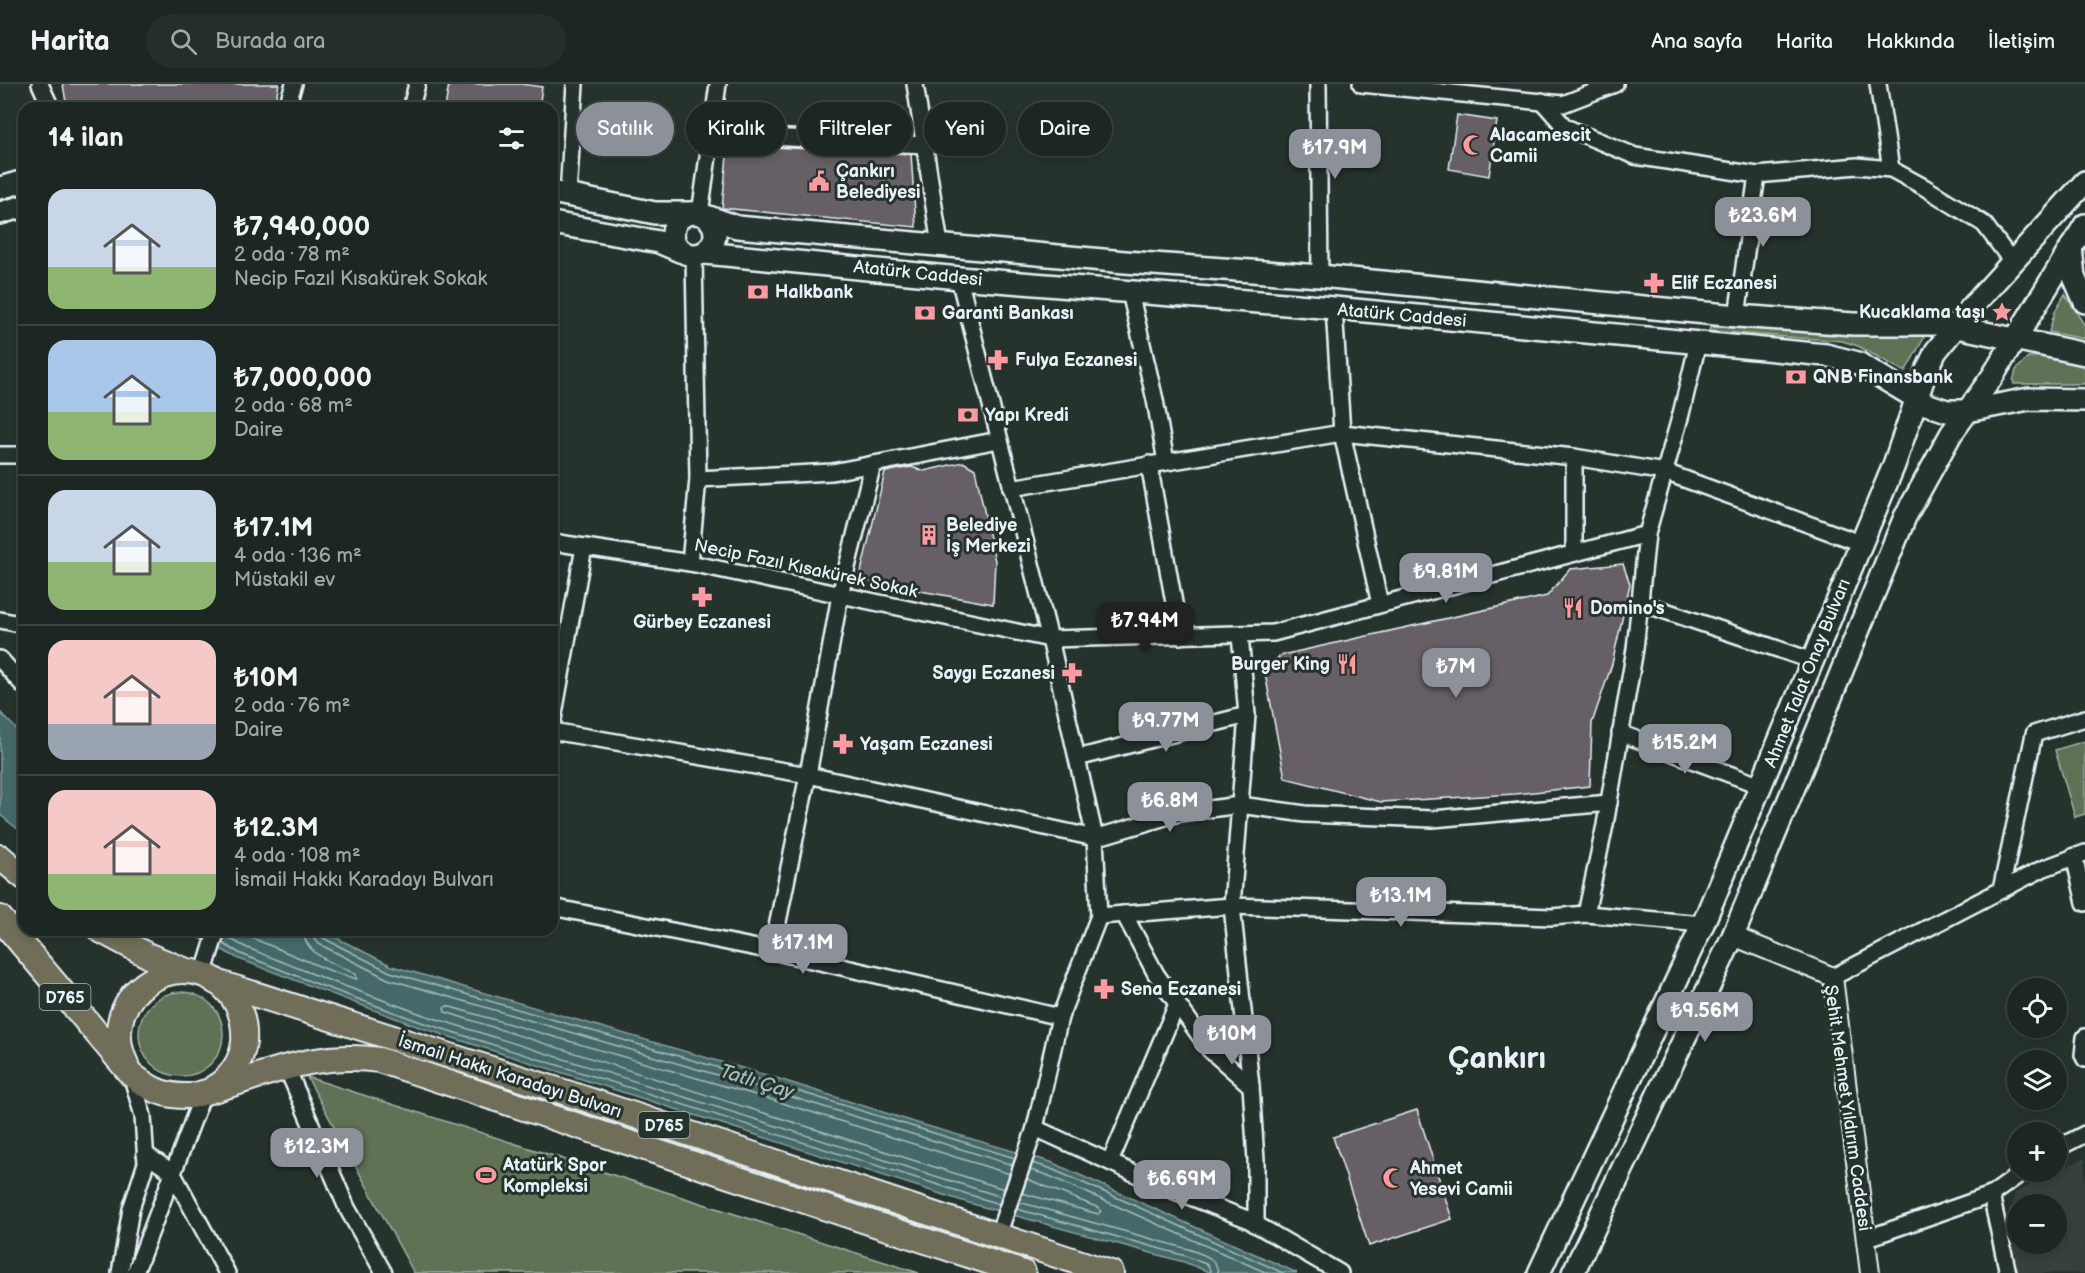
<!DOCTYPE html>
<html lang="tr">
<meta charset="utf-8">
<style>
:root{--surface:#1c2622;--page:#252e2a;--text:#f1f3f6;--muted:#a0a5a5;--line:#3a4340;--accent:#8c9099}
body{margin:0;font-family:"Balsamiq Sans",sans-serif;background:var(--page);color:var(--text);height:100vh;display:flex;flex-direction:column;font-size:22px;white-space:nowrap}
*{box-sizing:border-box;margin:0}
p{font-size:20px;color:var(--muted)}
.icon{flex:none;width:33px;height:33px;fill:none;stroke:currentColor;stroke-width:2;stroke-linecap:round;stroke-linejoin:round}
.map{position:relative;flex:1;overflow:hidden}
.panel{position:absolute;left:18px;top:18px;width:540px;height:834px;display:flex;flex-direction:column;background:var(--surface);border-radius:18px;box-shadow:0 3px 9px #0003,0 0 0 2px var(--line)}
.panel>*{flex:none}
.hud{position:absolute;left:576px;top:18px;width:570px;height:54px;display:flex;gap:12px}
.buttons{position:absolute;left:2007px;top:894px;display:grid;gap:12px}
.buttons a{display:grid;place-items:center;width:60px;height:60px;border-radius:50%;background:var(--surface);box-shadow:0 3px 9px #0003,0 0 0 2px var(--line);font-size:30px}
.price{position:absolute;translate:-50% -51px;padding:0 14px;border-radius:12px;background:var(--accent);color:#fff;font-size:20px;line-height:39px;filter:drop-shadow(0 2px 3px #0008)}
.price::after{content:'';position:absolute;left:50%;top:36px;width:18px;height:14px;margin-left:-9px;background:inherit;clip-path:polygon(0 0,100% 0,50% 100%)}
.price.current{background:#222;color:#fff}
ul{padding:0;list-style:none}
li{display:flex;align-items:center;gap:18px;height:150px;padding:0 30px}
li+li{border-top:2px solid var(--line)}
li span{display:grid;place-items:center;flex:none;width:168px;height:120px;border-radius:18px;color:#555}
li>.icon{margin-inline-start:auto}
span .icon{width:72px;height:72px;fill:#fffc;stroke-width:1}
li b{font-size:26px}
h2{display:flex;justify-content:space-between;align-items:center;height:72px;padding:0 30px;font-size:26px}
.pill{padding:0 21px;border-radius:27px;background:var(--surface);box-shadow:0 3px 9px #0003,0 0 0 2px var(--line);font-size:21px;line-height:54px}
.pill.current{background:var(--accent);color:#fff}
header{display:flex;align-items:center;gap:36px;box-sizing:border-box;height:84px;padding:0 30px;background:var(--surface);border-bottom:2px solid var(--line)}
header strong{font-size:28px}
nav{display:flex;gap:33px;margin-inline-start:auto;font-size:21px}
.search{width:420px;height:54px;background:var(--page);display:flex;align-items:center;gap:15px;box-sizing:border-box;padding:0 21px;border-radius:33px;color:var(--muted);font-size:22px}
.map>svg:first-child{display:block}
.built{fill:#39403e;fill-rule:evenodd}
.green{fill:#607154;stroke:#a4b1a6;stroke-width:1.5}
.water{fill:#446967;stroke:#869fa1;stroke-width:1.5}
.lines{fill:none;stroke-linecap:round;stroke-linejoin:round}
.shore{stroke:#a6bbbe;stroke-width:1.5}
.building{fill:#665e65;stroke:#e8f1f8;stroke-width:1.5}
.minor-casing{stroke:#e8f1f8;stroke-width:20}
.tertiary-casing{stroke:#e8f1f8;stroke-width:22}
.secondary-casing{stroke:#e8f1f8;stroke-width:26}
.trunk-casing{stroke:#e8f1f8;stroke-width:28}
.minor{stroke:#26332d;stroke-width:15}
.tertiary{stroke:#26332d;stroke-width:18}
.secondary{stroke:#26332d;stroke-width:21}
.trunk{stroke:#706e59;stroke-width:24}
.labels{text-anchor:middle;stroke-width:6;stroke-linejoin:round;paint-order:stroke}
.shield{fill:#26332d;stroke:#aeb8bb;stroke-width:1.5}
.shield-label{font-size:16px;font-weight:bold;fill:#e8f1f8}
.poi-label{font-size:18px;font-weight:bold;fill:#e8f1f8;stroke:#26332d;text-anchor:start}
.street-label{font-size:18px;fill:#e8f1f8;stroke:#26332d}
.water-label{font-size:20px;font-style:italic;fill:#a6bbbe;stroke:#26332d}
.town-label{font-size:30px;font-weight:bold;fill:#e8f1f8;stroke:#26332d}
</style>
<header>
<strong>Harita</strong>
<div class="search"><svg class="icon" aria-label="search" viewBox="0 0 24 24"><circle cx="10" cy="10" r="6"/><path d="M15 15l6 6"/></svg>Burada ara</div>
<nav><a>Ana sayfa</a><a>Harita</a><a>Hakkında</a><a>İletişim</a></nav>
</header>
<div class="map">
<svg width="2085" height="1189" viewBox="0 0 2085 1189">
<rect width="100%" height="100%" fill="#26332d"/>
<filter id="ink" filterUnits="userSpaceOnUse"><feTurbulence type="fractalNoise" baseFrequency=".0167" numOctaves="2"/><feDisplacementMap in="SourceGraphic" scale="12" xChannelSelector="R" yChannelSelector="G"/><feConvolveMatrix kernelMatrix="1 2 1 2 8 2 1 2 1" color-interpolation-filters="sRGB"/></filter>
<g filter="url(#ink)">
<path class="built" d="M2085 1074V1189H2018L2010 1136 2015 1109ZM2018 1120H2056V1160H2018Z"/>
<g class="green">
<polygon points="2065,210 2085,242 2085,255 2049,248 2055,227"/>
<polygon points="1710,243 1919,250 1924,254 1905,288 1858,262 1842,257 1709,247"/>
<polygon points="2028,273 2044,273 2085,281 2085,300 2014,300 2013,297 2016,286"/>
<polygon points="2085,657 2085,730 2075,733 2055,666"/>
<circle cx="181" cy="950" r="42"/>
<polygon points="307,993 919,1189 414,1189"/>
</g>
<g class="water">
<polygon points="0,628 24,653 24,750 0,731"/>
<polygon points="185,846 321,846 392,882 773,993 917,1039 1051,1078 1297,1189 1211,1189 1184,1178 969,1119 419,943 239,875"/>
</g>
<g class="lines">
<g class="shore">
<path d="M233 846 331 887 357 895 356 890C337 881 304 871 303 846"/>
<polyline points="312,846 313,854 319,860 388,895 769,1006 1013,1081"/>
<polyline points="320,846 323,854 390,888 771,999 1015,1074"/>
<polyline points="225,852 245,863 328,896 424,931 1002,1113"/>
<polyline points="222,859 241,870 325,903 421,938 999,1120"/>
<polyline points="1032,1079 1049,1084 1127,1118 1283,1189"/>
<polyline points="1030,1086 1047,1091 1267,1189"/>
<polyline points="1004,1105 445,928 444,924 447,922 766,1014 1010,1090"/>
<polyline points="1022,1109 1098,1130 1101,1127 1099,1124 1027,1095"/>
<path d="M1019 1118 1188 1165C1201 1170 1217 1173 1218 1189"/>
<polyline points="1017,1125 1186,1172 1208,1181 1211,1189"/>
</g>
</g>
<g class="building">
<polygon points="63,0 279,0 274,24 67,24"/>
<polygon points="449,0 521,0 542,3 539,24 445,24"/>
<polygon points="1457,31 1497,37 1489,92 1449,85"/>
<polygon points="728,61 911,70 916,143 722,124"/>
<polygon points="963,378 975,385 995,477 993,520 859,496 885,388 911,383 924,387"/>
<polygon points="1623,480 1630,500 1612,580 1592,639 1590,702 1515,710 1381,718 1285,694 1264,584 1282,571 1547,512 1570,485"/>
<polygon points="1417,1026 1452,1135 1369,1162 1333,1053"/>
</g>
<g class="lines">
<g class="minor-casing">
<g id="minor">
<polyline points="40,0 51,24"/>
<polyline points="915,0 940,161"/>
<polyline points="1318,0 1320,192"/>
<polyline points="1361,0 1563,20 1615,0"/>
<polyline points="1878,0 1891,85"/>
<polyline points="1542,17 1565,43 1635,72 1757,91 1857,82 1891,85 1924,103 1984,140 2013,179"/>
<polyline points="286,24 294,0"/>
<polyline points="411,24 417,0"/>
<polyline points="712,50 924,61"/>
<polyline points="568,111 575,0"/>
<polyline points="700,130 718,0"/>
<polyline points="959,194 1050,555 1095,754 1099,832 1060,933 1035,1044 998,1151"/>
<polyline points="1130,208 1155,316 1166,378"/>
<polyline points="1334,224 1342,349 1380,520"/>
<polyline points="1737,232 1757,91"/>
<polyline points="0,371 24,371"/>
<polyline points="1574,373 1574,468"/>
<polyline points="1149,380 1180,552"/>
<polyline points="698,395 832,388 999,356"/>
<polyline points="1011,404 1342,349 1574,373 1665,388 1860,459"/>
<polyline points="552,458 690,479 1050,555 1273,549 1647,450"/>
<polyline points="690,479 698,395 694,172"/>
<polyline points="1639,518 1813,577"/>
<polyline points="0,536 24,541"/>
<polyline points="1240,551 1247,631 1232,822 1251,1002 1256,1076 1256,1141"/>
<polyline points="0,575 24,602"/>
<polyline points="552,641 584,463"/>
<polyline points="552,647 808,691 1095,754 1179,729 1240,721 1305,730 1433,735 1609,719"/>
<polyline points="1620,649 1761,702"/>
<polyline points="1077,674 1247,631"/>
<polyline points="2074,772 2085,819"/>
<polyline points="2001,806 2034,650 2085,634"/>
<polyline points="552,823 772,867 1060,933"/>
<polyline points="1124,830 1156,890 1210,966 1251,1002"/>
<polyline points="1586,830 1605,741 1635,565 1647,450 1681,330 1698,259"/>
<polyline points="1099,832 1232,822 1552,833 1586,830 1703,840"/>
<polyline points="772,867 808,691 840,511 873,380"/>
<polyline points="203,891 217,846"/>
<polyline points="1833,893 2042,785 2085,769"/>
<polyline points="2085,953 2083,971 2085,975"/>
<polyline points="286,982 347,1124 384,1189"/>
<polyline points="1035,1044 1162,1102 1247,1135 1340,1189"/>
<polyline points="2056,1065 2085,1050"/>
<polyline points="145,1070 172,1088 227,1189"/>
<polyline points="1110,1078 1177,920"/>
<polyline points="1991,1111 2008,1189"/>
<polyline points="1865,1155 1991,1111 2023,1088"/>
<polyline points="120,1189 131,1125 146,1079 143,1032 131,990"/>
<polyline points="135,1189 203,1010"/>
</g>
</g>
<g class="tertiary-casing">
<polyline id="tertiary" points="1733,852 1833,893 1870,1189"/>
</g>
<g class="secondary-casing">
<g id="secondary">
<polyline points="0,104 24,97"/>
<polyline points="552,108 655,129 693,129"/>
<circle cx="694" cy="150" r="21"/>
<polyline points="0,129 24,122"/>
<polyline points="706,132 737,143 1125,178 1320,192 1737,232 1854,240 1943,240 2085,270"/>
<polyline points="552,139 659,158 680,167"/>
<polyline points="2071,163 2074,193 2085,218"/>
<polyline points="705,169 959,194 1334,224 1826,271 1858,279 1926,320 1947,327 1967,327 2029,315 2085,316"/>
<polyline points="1539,1189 1703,840 1894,381 1925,290 1936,267 1971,224 2085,98"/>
<polyline points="1573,1189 1733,852 1905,433 1951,350 1992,293 2085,141"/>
</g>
</g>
<g class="trunk-casing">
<g id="trunk">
<polyline points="0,773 24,793"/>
<path d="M0 834 131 990C150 1006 166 1013 191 1012 257 996 308 966 379 976L1023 1189"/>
<polyline points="100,846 149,872 184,886"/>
<polyline points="216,898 567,1009 1111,1189"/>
<path d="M126 980C92 909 188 851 233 914 242 927 245 942 244 958 242 976 231 994 215 1003"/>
</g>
</g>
<use href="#minor" class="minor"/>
<use href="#tertiary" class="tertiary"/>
<use href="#secondary" class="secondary"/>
<use href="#trunk" class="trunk"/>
</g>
</g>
<defs>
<g id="mosque-bare" transform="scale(1.62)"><path d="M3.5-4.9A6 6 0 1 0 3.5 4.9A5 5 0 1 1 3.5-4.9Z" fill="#ff9aa2" stroke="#26332d" stroke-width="2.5" paint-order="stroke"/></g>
<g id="civic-bare" transform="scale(1.62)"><path d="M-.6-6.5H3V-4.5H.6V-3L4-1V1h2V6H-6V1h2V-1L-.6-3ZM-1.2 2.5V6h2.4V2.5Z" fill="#ff9aa2" stroke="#26332d" stroke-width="2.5" paint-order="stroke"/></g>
<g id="pharmacy-bare" transform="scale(1.62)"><path d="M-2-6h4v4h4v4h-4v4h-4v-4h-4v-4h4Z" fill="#ff9aa2" stroke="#26332d" stroke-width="2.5" paint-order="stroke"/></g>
<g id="bank-bare" transform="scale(1.62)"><path d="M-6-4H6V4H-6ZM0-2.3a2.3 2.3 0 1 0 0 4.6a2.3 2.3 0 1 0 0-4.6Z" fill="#ff9aa2" stroke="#26332d" stroke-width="2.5" paint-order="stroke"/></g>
<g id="sight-bare" transform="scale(1.62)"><path d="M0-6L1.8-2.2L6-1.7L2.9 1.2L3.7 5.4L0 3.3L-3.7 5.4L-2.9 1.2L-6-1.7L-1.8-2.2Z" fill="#ff9aa2" stroke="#26332d" stroke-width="2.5" paint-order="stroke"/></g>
<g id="building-bare" transform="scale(1.62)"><path d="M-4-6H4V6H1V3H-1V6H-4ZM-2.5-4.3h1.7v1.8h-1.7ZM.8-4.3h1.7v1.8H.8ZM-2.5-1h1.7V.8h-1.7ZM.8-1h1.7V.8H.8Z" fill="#ff9aa2" stroke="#26332d" stroke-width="2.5" paint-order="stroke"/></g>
<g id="restaurant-bare" transform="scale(1.62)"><path d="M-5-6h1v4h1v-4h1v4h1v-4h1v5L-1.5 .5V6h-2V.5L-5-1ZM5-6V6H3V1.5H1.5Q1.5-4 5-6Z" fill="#ff9aa2" stroke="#26332d" stroke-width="2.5" paint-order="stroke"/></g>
<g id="stadium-bare" transform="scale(1.62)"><path d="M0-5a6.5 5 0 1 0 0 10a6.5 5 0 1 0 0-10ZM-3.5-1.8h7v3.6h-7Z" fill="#ff9aa2" stroke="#26332d" stroke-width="2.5" paint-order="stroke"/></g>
</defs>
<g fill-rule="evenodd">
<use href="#mosque-bare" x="1473" y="61"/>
<use href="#civic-bare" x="819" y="97"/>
<use href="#pharmacy-bare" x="1654" y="199"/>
<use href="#bank-bare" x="758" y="208"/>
<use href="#sight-bare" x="2002" y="228"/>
<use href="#bank-bare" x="925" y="229"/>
<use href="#pharmacy-bare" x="998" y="276"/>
<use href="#bank-bare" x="1796" y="293"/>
<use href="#bank-bare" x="968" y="331"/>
<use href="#building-bare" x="929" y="451"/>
<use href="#pharmacy-bare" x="702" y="513"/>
<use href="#restaurant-bare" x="1573" y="524"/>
<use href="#restaurant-bare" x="1347" y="580"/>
<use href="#pharmacy-bare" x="1072" y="589"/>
<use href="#pharmacy-bare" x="843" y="660"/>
<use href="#pharmacy-bare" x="1104" y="905"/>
<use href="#stadium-bare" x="486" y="1091"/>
<use href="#mosque-bare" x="1393" y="1094"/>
</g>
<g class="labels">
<g class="shield">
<rect x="39.5" y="900" width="51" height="26" rx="4.5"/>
<rect x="638.5" y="1028" width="51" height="26" rx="4.5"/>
</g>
<g class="shield-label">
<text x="65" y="919">D765</text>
<text x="664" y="1047">D765</text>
</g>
<g class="poi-label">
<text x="1490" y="57">Alacamescit<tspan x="1490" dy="21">Camii</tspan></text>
<text x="836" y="93">Çankırı<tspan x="836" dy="21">Belediyesi</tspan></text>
<text x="1671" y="205">Elif Eczanesi</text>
<text x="775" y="214">Halkbank</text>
<text x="1985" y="234" text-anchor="end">Kucaklama taşı</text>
<text x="942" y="235">Garanti Bankası</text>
<text x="1015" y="282">Fulya Eczanesi</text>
<text x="1813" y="299">QNB Finansbank</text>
<text x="985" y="337">Yapı Kredi</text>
<text x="946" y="447">Belediye<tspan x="946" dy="21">İş Merkezi</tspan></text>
<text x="1590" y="530">Domino's</text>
<text x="702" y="544" text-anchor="middle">Gürbey Eczanesi</text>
<text x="1330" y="586" text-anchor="end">Burger King</text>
<text x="1055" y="595" text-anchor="end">Saygı Eczanesi</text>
<text x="860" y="666">Yaşam Eczanesi</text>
<text x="1121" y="911">Sena Eczanesi</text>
<text x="503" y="1087">Atatürk Spor<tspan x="503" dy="21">Kompleksi</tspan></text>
<text x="1410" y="1090">Ahmet<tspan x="1410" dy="21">Yesevi Camii</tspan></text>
</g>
<g class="street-label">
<text transform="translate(918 189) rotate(6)" y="6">Atatürk Caddesi</text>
<text transform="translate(1402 231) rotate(5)" y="6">Atatürk Caddesi</text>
<text transform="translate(806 484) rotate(12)" y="6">Necip Fazıl Kısakürek Sokak</text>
<text transform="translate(1807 589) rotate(-68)" y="6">Ahmet Talat Onay Bulvarı</text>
<text transform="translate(510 992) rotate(18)" y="6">İsmail Hakkı Karadayı Bulvarı</text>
<text transform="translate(1848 1024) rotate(82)" y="6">Şehit Mehmet Yıldırım Caddesi</text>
</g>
<g class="water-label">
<text transform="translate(757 997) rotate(17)" y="7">Tatlı Çay</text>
</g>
<g class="town-label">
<text x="1497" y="984">Çankırı</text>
</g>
</g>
</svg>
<div class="buttons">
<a><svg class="icon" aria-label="locate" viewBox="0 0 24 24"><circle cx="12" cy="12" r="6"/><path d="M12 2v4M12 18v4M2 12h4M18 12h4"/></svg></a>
<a><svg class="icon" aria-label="layers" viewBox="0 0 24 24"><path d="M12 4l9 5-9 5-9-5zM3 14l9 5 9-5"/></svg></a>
<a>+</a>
<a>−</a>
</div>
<b class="price" style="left:1335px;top:96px">₺17.9M</b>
<b class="price" style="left:1763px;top:164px">₺23.6M</b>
<b class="price" style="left:1446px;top:520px">₺9.81M</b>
<b class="price current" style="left:1145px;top:569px">₺7.94M</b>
<b class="price" style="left:1456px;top:615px">₺7M</b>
<b class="price" style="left:1166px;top:669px">₺9.77M</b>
<b class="price" style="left:1685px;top:691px">₺15.2M</b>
<b class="price" style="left:1170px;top:749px">₺6.8M</b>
<b class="price" style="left:1401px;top:844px">₺13.1M</b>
<b class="price" style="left:803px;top:891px">₺17.1M</b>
<b class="price" style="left:1705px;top:959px">₺9.56M</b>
<b class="price" style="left:1232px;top:982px">₺10M</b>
<b class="price" style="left:317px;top:1095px">₺12.3M</b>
<b class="price" style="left:1182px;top:1127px">₺6.69M</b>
<div class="hud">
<a class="pill current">Satılık</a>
<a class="pill">Kiralık</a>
<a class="pill">Filtreler</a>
<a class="pill">Yeni</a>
<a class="pill">Daire</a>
</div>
<section class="panel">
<h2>14 ilan<svg class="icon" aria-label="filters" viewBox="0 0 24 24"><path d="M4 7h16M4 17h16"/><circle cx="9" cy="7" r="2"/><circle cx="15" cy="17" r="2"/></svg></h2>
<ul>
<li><span style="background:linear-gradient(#c9d6e8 65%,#8fb573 0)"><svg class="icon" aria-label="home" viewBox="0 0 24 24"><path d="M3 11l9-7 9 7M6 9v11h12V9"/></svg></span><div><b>₺7,940,000</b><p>2 oda · 78 m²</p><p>Necip Fazıl Kısakürek Sokak</p></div></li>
<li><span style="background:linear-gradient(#a9c7e8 60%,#8fb573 0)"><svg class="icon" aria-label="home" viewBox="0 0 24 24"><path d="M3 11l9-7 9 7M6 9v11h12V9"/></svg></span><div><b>₺7,000,000</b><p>2 oda · 68 m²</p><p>Daire</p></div></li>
<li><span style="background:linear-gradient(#c9d6e8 60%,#8fb573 0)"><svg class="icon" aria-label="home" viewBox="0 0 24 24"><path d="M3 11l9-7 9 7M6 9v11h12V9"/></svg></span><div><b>₺17.1M</b><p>4 oda · 136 m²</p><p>Müstakil ev</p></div></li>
<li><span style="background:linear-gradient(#f6c9c9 70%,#9aa5b1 0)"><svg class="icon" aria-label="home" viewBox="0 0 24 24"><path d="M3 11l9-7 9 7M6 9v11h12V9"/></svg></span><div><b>₺10M</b><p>2 oda · 76 m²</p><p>Daire</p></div></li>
<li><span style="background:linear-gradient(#f6c9c9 70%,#8fb573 0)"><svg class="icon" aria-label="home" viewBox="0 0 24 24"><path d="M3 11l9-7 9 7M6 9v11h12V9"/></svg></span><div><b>₺12.3M</b><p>4 oda · 108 m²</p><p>İsmail Hakkı Karadayı Bulvarı</p></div></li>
</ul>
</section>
</div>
